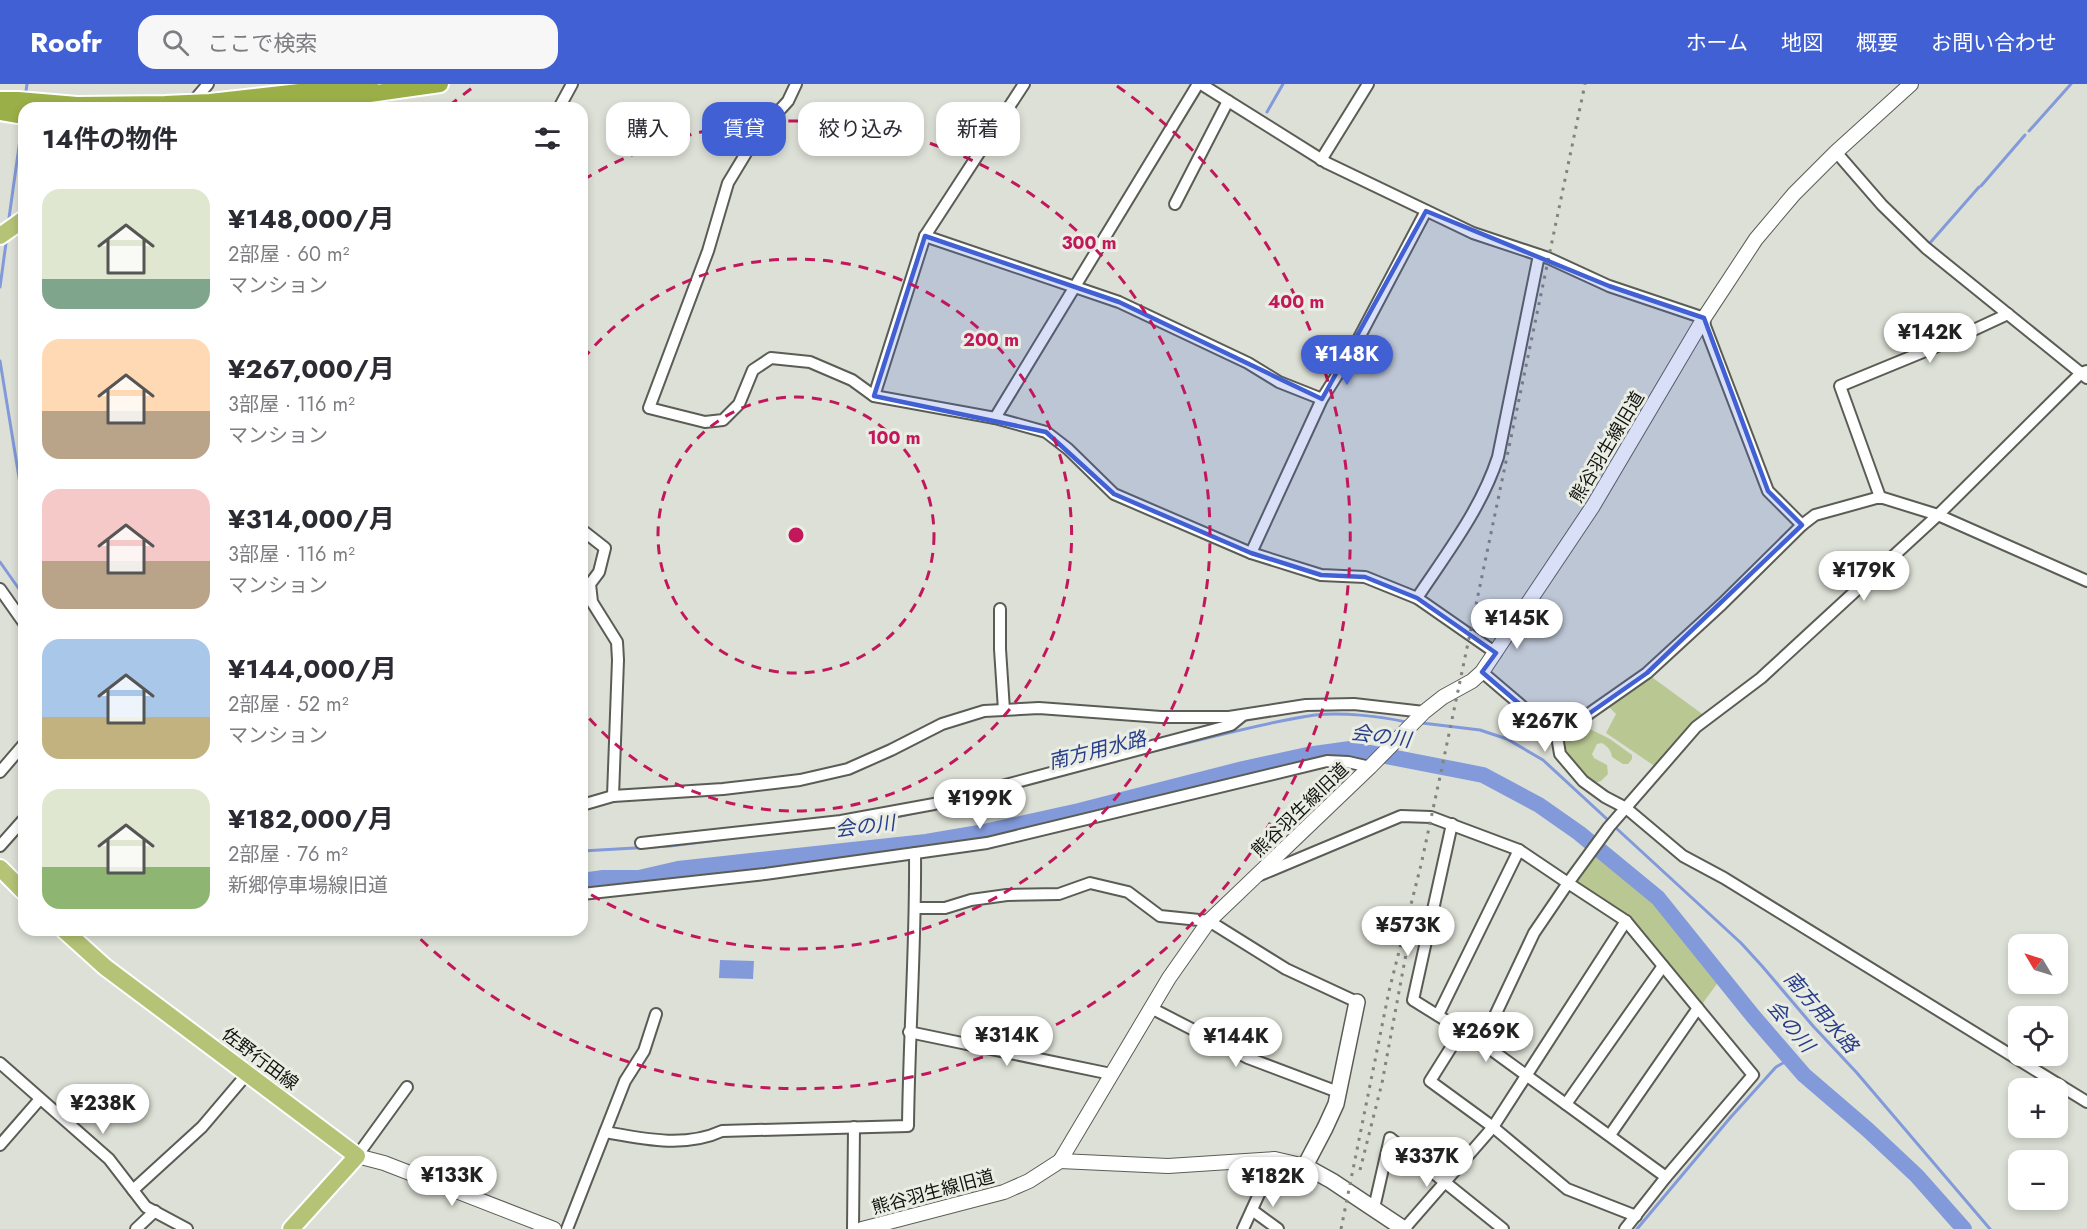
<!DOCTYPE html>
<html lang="ja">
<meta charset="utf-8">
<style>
:root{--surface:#fff;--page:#f7f7f7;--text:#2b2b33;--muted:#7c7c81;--accent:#4160d3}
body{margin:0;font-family:Jost,"Noto Sans JP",sans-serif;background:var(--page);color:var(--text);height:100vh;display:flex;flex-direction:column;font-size:22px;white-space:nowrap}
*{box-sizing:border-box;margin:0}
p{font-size:20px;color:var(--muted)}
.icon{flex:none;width:33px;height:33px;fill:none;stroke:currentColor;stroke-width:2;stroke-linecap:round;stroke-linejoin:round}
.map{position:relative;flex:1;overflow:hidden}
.side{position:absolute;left:18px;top:18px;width:570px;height:834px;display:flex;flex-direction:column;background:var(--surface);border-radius:18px;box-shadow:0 3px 9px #0003}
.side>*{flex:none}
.hud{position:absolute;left:606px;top:18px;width:570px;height:54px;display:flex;gap:12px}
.needle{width:39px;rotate:308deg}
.controls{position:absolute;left:2008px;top:850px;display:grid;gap:12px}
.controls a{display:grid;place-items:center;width:60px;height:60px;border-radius:12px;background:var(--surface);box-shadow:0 3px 9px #0003;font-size:30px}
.price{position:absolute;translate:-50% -51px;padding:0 14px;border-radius:21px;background:#fff;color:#222;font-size:20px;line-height:39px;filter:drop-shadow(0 2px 3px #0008)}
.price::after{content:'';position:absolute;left:50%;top:36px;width:18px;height:14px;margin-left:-9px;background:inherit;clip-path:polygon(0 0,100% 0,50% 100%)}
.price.on{background:var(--accent);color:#fff}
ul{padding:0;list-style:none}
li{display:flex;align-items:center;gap:18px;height:150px;padding:0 24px}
li span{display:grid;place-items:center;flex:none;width:168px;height:120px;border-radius:18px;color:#555}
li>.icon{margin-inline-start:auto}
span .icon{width:72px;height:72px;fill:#fffc;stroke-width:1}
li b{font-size:26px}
h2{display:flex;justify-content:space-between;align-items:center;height:72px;padding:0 24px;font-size:26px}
.pill{padding:0 21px;border-radius:18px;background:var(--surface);box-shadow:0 3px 9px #0003;font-size:21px;line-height:54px}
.pill.on{background:var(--accent);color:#fff}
header{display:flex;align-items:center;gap:36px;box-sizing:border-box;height:84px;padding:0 30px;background:var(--accent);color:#fff}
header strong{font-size:28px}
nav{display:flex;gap:33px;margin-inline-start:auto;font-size:21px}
.search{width:420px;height:54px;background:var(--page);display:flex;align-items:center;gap:15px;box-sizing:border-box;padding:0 21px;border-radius:18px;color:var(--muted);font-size:22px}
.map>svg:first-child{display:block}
.green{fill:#b9c893}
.water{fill:#829ada}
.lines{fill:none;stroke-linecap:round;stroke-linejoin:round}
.stream{stroke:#829ada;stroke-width:3}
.river{stroke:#829ada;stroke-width:16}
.minor-casing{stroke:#5a5d55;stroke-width:14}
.tertiary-casing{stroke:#5a5d55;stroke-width:16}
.secondary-casing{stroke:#5a5d55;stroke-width:18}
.primary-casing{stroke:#fff;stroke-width:20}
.trunk-casing{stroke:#fff;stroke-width:20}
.minor{stroke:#fff;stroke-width:10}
.tertiary{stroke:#fff;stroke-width:14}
.secondary{stroke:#fff;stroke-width:15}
.primary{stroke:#b4c376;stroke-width:16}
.trunk{stroke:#9baf48;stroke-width:16}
.rail{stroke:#81837c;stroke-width:3;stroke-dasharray:3 6;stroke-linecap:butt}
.marked{fill:#4160d3;fill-opacity:0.2;stroke:#4160d3;stroke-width:4.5;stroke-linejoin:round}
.ring{fill:none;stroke:#c2185b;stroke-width:3;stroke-dasharray:10 8}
.labels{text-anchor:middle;stroke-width:6;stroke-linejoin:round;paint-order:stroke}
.street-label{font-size:18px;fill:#11120f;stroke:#eaede3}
.water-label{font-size:20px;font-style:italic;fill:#293e8a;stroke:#eaede3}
.centre{fill:#c2185b;stroke:#eaede3;stroke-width:3}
.ring-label{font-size:18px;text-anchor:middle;font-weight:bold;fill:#c2185b;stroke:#eaede3;stroke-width:6;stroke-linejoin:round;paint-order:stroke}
</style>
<header>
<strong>Roofr</strong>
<div class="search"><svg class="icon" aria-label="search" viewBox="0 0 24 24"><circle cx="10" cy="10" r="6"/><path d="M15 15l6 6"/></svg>ここで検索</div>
<nav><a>ホーム</a><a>地図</a><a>概要</a><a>お問い合わせ</a></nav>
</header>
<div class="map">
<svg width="2087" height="1145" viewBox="0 0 2087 1145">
<rect width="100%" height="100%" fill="#dde0d6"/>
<g class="green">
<polygon points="1649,591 1705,632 1656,683 1606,649 1616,630 1608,622"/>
<path d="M1578 644 1583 648 1590 645 1610 655 1632 671V675L1628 680H1623L1612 673C1611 666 1608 663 1602 659L1597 660 1592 670 1594 674 1607 681 1608 690 1601 697 1594 699 1585 694 1563 668V654Z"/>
<polygon points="1592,767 1644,808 1659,823 1719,897 1700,923 1627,835 1571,798"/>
</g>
<polygon class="water" points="720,876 754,877 753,895 719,894"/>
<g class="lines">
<g class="stream">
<polyline points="26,7 27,0"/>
<polyline points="1267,28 1283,0"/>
<polyline points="2029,47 2071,0"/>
<polyline points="1981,102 2025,51"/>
<polyline points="9,134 22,41"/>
<polyline points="1929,160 1979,103"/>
<polyline points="0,203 6,159"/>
<polyline points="0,277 24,424"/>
<polyline points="0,478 24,512"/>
<polyline points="1422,639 1480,646 1507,655 1543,676 1608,736"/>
<path d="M1149 668C1204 656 1259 639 1315 631 1342 628 1379 632 1406 638"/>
<polyline points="849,741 875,738 966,717"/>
<polyline points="1616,744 1741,859 1762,882 1813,942 1857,989 1990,1145"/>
<polyline points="582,767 670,762 765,750"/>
<polyline points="1637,1145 1730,1034 1776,983 1790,975"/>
</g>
<polyline class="river" points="582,797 603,794 639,794 678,785 926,758 979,749 1079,727 1243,685 1307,671 1350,665 1483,691 1539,721 1579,749 1658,814 1753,932 1804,991 1868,1046 1917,1092 1964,1145"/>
<g class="minor-casing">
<g id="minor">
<polyline points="796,0 788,17 757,51 728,99 708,167 649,324 705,338 723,336 739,320 753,286 771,274 810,278 852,296 874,312 995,334 1046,348 1068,365 1114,410 1251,469 1321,491 1365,493 1417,514"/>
<polyline points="1201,0 1327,79 1473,149 1548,174 1609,202 1704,234 1705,242 1768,407 1802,441"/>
<polyline points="192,19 208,0"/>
<polyline points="559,24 572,0"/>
<polyline points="1836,68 1882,121 1926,164 2087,294"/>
<polyline points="1321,76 1368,0"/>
<polyline points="1175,120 1228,17"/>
<polyline points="925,152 1119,218 1248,279 1279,298 1322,315"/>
<polyline points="874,312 925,152 1024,0"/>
<polyline points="995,334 1198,0"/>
<polyline points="1880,413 1840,302 1952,256 2008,230"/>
<polyline points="582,446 605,464 599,488 590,500 592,518 617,558 618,576 613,712"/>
<polyline points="1251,469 1322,315 1351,269 1426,127"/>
<polyline points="0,505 24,539"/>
<polyline points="1000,525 1000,565 1004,626"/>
<path d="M1496 569 1417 514C1447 469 1481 425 1498 373L1539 171"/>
<polyline points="1482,588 1557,652 1560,670 1583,697 1605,713 1626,724 1683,772 1724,794 2087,1018"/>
<polyline points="1557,652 1647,589 1722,520 1802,441 1815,431 1880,413 1938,431 2087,497"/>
<polyline points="0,688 24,660"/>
<polyline points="582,721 613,712 723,705 800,696 848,685 891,666 942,640 984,627 1039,624 1161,633 1229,633 1306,621 1354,620 1424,628"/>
<polyline points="1452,740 1413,916 1482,959"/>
<polyline points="641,759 841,737 934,720 1231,641 1242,632"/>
<polyline points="0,762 24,735"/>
<polyline points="1260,791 1401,732 1431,733 1519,766 1568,799 1534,849 1482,959 1666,1093 1625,1145"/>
<polyline points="582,810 765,790 987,759 1327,677 1348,678 1370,683"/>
<polyline points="915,824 945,824 971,816 1007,811 1059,810 1090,799 1128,808 1160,832 1209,837 1286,885 1357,918"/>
<polyline points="1626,837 1753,991 1666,1093"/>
<polyline points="1151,924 1248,974 1338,1008"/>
<polyline points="1438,931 1519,766"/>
<polyline points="1462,946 1430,997 1493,1043 1567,1105 1636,1132"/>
<polyline points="909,948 1111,990"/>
<polyline points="0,979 109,1075 146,1123 187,1145"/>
<polyline points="1566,1020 1663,882"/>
<path d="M605 1048C644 1055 685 1064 722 1047L908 1042C909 951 916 860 915 769"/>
<polyline points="1610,1051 1698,924"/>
<polyline points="0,1061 40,1015"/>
<polyline points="357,1072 407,1003"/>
<polyline points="133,1106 202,1043 247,990"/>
<polyline points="1374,1124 1390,1054 1503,1145"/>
<polyline points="1252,1126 1278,1145"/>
<polyline points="136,1145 155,1127"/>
<polyline points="567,1145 625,997 644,967 656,930"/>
<polyline points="853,1145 854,1043"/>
<polyline points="1243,1145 1275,1075"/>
<polyline points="1404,1145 1493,1043 1626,837 1568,799 1609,743 1696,643 1761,594 1938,431 2081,289 2087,287"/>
</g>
</g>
<g class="tertiary-casing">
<g id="tertiary">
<polyline points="357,1072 384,1079 554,1145"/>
<polyline points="1060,1077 1168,1082 1275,1075 1305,1082"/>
<polyline points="862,1145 1004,1108 1029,1097 1060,1077 1169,894 1209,837 1370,683 1424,628 1443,613 1472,597 1482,588 1593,422 1704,234 1756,155 1794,110 1836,68 1911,0"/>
</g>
</g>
<g class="secondary-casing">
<polyline id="secondary" points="1357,918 1336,1020 1325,1044 1305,1082 1332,1097 1404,1145"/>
</g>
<g class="primary-casing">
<g id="primary">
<polyline points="0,152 24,135"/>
<polyline points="0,784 24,808"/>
<polyline points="64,846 105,883 357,1072 291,1145"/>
</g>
</g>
<g class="trunk-casing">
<g id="trunk">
<polyline points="0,16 18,16 77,21 165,20 210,18 370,0"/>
<polyline points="271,24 440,0"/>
<polyline points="0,28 24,32"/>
</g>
</g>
<use href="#minor" class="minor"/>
<use href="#tertiary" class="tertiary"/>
<use href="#secondary" class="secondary"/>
<use href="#primary" class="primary"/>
<use href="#trunk" class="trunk"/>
<g class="rail">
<polyline points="1360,1086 1382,999 1406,870"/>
<polyline points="1341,1145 1389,907 1421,781 1441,688 1585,0"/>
</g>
</g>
<path class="marked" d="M1426 127 1609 202 1704 234 1768 407 1802 441 1647 589 1557 652 1482 588 1496 569 1417 514 1365 493 1321 491 1251 469 1114 410 1046 348 874 312 925 152 1119 218 1322 315Z"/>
<g class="ring">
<circle cx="796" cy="451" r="138"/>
<path d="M583 275A276 276 0 1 1 583 627"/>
<path d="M583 96A414 414 0 1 1 583 806"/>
<path d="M449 22A552 552 0 0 1 475 2M1117 2A552 552 0 1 1 413 848"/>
</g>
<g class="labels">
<g class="street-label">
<text transform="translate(1607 363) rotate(-59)" y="6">熊谷羽生線旧道</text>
<text transform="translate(1300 726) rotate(-44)" y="6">熊谷羽生線旧道</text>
<text transform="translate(260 975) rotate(37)" y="6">佐野行田線</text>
<text transform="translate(933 1108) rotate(-15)" y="6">熊谷羽生線旧道</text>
</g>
<g class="water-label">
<text transform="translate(1381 652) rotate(8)" y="7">会の川</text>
<text transform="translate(1097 666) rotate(-14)" y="7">南方用水路</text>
<text transform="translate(865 742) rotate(-7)" y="7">会の川</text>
<text transform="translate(1821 928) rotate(49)" y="7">南方用水路</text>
<text transform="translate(1791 942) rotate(50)" y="7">会の川</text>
</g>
</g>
<circle cx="796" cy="451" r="9" class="centre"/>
<g class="ring-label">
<text x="1089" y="165">300 m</text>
<text x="1296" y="224">400 m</text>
<text x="991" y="262">200 m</text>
<text x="894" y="360">100 m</text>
</g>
</svg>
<div class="controls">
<a><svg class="needle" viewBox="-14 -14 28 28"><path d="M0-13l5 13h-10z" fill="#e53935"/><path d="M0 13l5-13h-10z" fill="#7c7c81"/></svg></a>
<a><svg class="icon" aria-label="locate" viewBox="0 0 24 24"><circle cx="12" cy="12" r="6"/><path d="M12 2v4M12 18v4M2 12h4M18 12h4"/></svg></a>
<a>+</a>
<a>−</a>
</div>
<b class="price" style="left:1930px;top:280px">¥142K</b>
<b class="price on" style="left:1347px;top:302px">¥148K</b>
<b class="price" style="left:1864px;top:518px">¥179K</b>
<b class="price" style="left:1517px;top:566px">¥145K</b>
<b class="price" style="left:1545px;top:669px">¥267K</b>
<b class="price" style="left:980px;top:746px">¥199K</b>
<b class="price" style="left:1408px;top:873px">¥573K</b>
<b class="price" style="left:1486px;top:979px">¥269K</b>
<b class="price" style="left:1007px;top:983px">¥314K</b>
<b class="price" style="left:1236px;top:984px">¥144K</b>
<b class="price" style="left:103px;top:1051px">¥238K</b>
<b class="price" style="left:1427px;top:1104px">¥337K</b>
<b class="price" style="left:452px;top:1123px">¥133K</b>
<b class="price" style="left:1273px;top:1124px">¥182K</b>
<div class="hud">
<a class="pill">購入</a>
<a class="pill on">賃貸</a>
<a class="pill">絞り込み</a>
<a class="pill">新着</a>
</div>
<section class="side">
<h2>14件の物件<svg class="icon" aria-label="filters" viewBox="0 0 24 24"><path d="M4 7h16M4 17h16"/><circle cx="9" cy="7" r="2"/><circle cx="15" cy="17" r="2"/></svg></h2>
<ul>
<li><span style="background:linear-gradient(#dfe7d0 75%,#7fa58c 0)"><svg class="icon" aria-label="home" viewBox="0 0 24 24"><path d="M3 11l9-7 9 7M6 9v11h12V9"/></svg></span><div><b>¥148,000/月</b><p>2部屋 · 60 m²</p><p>マンション</p></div></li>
<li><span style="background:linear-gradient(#ffd9b3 60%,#b9a48a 0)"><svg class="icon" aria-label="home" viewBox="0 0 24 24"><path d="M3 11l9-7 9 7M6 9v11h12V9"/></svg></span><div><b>¥267,000/月</b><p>3部屋 · 116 m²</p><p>マンション</p></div></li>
<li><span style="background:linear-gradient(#f6c9c9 60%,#b9a48a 0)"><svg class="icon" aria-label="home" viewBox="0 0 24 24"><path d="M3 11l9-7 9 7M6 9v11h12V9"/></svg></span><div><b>¥314,000/月</b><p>3部屋 · 116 m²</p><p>マンション</p></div></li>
<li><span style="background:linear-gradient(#a9c7e8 65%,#c2b280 0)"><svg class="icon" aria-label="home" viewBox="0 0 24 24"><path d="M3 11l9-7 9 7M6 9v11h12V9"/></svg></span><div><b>¥144,000/月</b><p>2部屋 · 52 m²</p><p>マンション</p></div></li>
<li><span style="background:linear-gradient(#dfe7d0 65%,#8fb573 0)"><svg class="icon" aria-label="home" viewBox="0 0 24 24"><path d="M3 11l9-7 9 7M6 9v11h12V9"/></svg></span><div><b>¥182,000/月</b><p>2部屋 · 76 m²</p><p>新郷停車場線旧道</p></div></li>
</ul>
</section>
</div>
